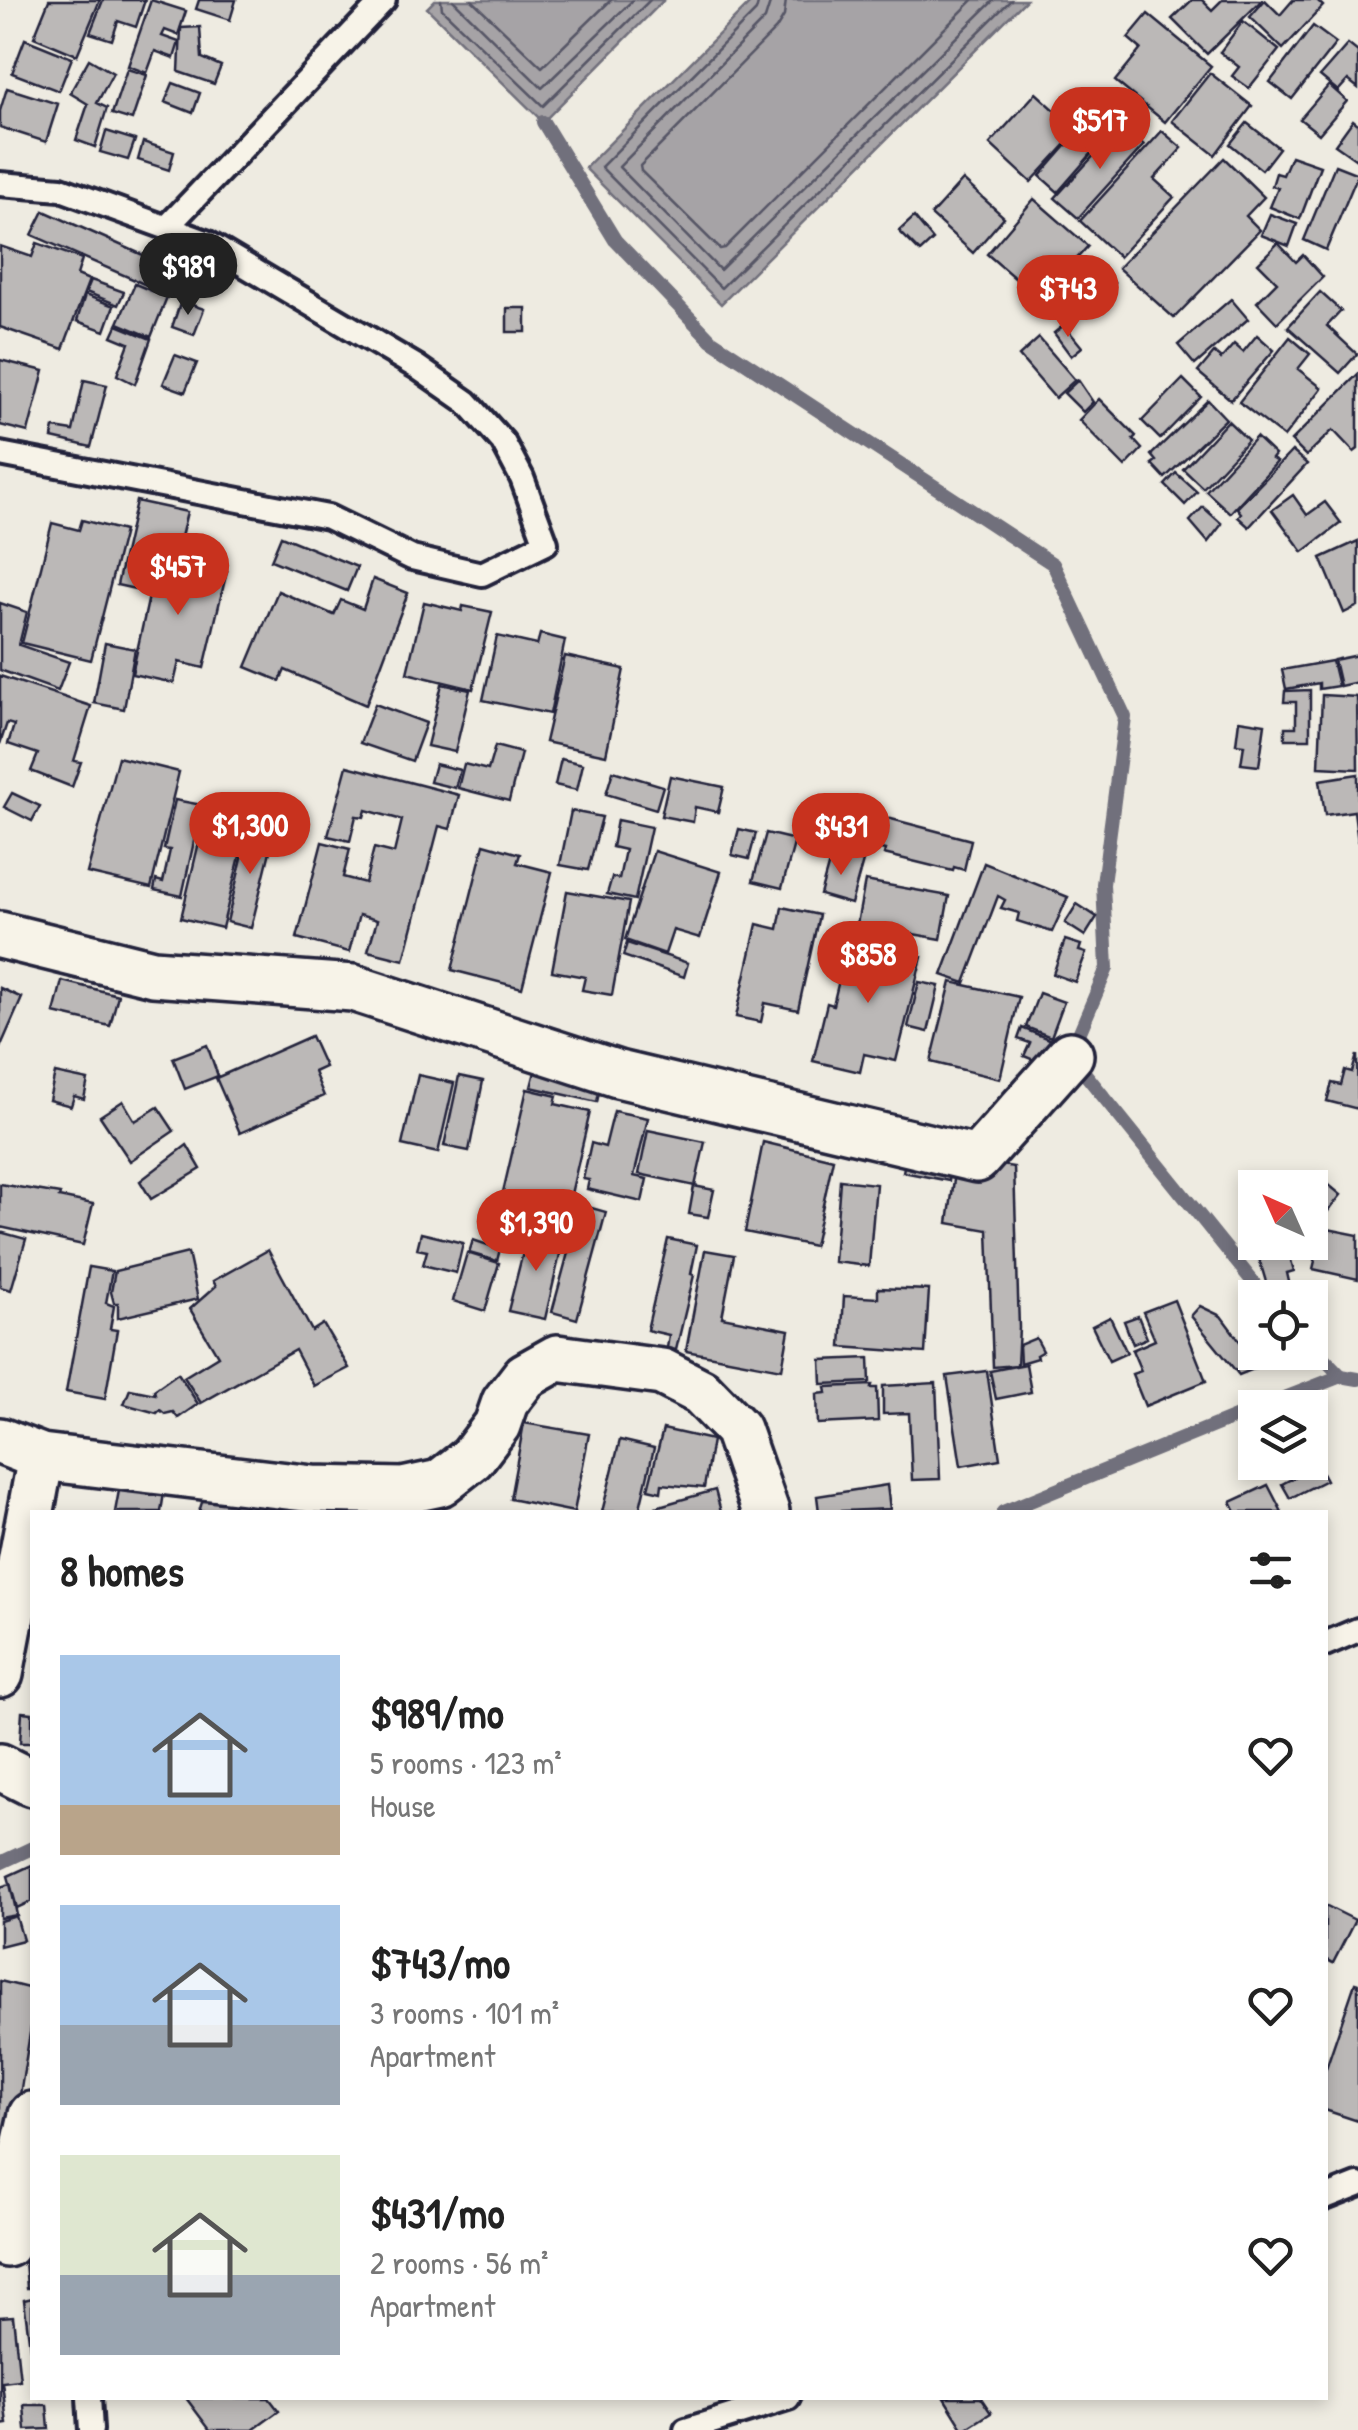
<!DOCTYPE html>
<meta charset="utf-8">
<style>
:root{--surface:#fff;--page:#f2f2f2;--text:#222;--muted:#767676;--accent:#c8321e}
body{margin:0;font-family:"Patrick Hand",sans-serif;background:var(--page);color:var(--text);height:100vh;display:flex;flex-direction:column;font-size:38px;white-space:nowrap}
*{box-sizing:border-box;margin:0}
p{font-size:32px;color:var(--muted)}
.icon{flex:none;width:55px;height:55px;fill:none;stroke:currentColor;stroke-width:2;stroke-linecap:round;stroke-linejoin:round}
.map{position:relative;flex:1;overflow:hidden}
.details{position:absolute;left:30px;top:1510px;width:1298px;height:890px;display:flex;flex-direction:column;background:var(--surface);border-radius:0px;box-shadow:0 5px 15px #0003}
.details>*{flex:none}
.needle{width:65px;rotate:315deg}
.buttons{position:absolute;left:1238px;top:1170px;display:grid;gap:20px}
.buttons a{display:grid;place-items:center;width:90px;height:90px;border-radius:0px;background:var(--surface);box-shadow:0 5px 15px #0003;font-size:50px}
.price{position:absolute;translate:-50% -85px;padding:0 22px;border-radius:35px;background:var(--accent);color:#fff;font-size:32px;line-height:65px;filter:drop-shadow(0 2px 5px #0008)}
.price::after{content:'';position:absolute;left:50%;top:60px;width:30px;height:22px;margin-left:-15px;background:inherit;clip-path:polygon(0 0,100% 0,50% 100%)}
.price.selected{background:#222;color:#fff}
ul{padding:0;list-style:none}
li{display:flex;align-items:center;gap:30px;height:250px;padding:0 30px}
li span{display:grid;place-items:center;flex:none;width:280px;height:200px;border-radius:0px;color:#555}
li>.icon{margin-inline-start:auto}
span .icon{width:120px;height:120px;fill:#fffc;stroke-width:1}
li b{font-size:42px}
h2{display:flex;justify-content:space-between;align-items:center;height:120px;padding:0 30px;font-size:42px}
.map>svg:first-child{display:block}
.water{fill:#a6a3a6;stroke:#716f7b;stroke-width:2.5}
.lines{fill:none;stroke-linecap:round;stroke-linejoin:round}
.shore{stroke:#575666;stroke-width:2.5}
.stream{stroke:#716f7b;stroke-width:14}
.building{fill:#bbb8b7;stroke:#22223b;stroke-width:2.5}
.lane-casing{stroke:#22223b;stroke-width:30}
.street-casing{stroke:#22223b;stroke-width:52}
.lane{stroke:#f7f3e8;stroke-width:22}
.street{stroke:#f7f3e8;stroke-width:45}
</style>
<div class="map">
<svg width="1358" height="2430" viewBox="0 0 1358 2430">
<rect width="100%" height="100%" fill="#eeebe1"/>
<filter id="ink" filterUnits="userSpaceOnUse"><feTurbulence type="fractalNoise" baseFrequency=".01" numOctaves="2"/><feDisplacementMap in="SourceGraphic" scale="20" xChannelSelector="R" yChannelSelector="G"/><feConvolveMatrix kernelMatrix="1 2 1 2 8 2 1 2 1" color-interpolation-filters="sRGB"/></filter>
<g filter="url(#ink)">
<g class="water">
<polygon points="435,0 664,0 543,122 427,8"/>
<polygon points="753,0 1026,0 721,304 585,168"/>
</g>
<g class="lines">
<g class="shore">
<polyline points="441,0 442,9 543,106 650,0"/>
<polyline points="453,0 542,88 633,0"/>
<polyline points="472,0 542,67 611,0"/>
<polyline points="759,0 756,11 601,167 721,288 1011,0"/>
<polyline points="771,0 765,19 619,167 720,270 994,0"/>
<polyline points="786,0 784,16 776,29 640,166 641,171 720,249 725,248 973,0"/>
</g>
<g class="stream">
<polyline points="543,122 615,240 711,340 1053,564 1125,717 1103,884 1107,968 1070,1055 1266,1298"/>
<polyline points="1310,1344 1341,1376"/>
<polyline points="1259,1408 1341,1376 1358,1379"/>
<polyline points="1003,1512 1255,1409"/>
<polyline points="0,1863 32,1848"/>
</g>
</g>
<g class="building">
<polygon points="49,0 100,0 77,55 34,37"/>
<polygon points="103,0 145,0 136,27 118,21 112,40 90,33"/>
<polygon points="151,0 186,11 178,35 165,30 162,36 179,42 174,58 155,51 147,73 128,66"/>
<polygon points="199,0 236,0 230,20 196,9"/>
<polygon points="1192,0 1202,0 1212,10 1222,0 1262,0 1207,54 1172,19"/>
<polygon points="1265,0 1280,15 1293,0 1317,0 1323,6 1283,49 1250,17"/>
<polygon points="1148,14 1211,66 1165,122 1115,81 1141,49 1128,38"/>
<polygon points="1243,21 1279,50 1249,88 1232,76 1239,67 1220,52"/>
<polygon points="1313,26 1336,43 1292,99 1270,82"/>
<polygon points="200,27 202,58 221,66 214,84 179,72 181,28"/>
<polygon points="25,39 72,58 59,91 12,73"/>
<polygon points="1348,44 1358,52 1358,88 1348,80 1338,91 1320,76"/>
<polygon points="89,59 113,73 97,103 107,108 95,147 76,140 88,104 70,93"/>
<polygon points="127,69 147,75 132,120 112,114"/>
<polygon points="1210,73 1252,106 1215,155 1172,121"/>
<polygon points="173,83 200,93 193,113 165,102"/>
<polygon points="1329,85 1347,101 1319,134 1300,119"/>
<polygon points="7,88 58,104 46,142 0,127 0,111"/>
<polygon points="1036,93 1078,131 1031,182 990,144"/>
<polygon points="1353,120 1358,124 1358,161 1335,145"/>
<polygon points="1247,123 1279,148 1262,170 1230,144"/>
<polygon points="1122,125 1144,145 1078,218 1055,198"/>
<polygon points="1081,129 1099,145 1058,192 1040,176"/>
<polygon points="106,131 135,140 128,160 100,152"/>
<polygon points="1162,131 1182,148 1154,179 1174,197 1119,257 1080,221"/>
<polygon points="143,142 174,152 169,170 138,160"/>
<polygon points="1291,156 1320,166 1300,219 1270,207 1278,188 1272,186 1276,173 1283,175"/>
<polygon points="1224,158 1264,197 1246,216 1260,230 1174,318 1118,268"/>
<polygon points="1335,165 1358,174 1326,250 1304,240"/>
<polygon points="963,180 1004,217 973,253 931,215"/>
<polygon points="1034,199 1088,246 1040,300 987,254"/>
<polygon points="44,211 161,263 151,287 32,235"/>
<polygon points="1270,214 1297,224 1289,246 1261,235"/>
<polygon points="914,217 933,240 920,252 899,231"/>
<polygon points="37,243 82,259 77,275 89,280 63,349 0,327 0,246 32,257"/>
<polygon points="1278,243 1296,262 1303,255 1323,277 1277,323 1257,302 1277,282 1258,263"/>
<polygon points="1095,264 1114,283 1069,327 1050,308"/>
<polygon points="91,280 124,292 118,305 86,292"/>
<polygon points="135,284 167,297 151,337 118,323"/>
<polygon points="1320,292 1341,311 1327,326 1357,354 1340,373 1288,327"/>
<polygon points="85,295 114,306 105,331 77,321"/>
<polygon points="1231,299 1248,319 1195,365 1178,345"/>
<polygon points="181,301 204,309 194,335 172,327"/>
<rect x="507" y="308" width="19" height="24"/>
<polygon points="117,325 151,339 135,384 117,375 129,343 112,336"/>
<polygon points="1064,325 1082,347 1071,356 1054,333"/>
<polygon points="1257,335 1274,350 1231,400 1198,372 1214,353 1221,359 1234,344 1243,352"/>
<polygon points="1290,337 1310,354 1298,369 1322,388 1284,437 1239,402"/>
<polygon points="1039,338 1075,380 1055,398 1019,356"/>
<polygon points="175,355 197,363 185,392 163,384"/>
<polygon points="0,360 44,371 28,432 0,425"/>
<polygon points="1358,374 1358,449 1354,452 1333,430 1306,456 1291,441"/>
<polygon points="1183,379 1201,397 1160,439 1142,421"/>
<polygon points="84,380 107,385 91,447 52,438 54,428 73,431"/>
<polygon points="1078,380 1093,402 1083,412 1064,393"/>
<polygon points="1099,399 1136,436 1133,439 1142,449 1125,467 1079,420"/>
<polygon points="1208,400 1226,419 1165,478 1152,464 1156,461 1151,455"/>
<polygon points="1228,421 1248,440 1203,488 1183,469"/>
<polygon points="1256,437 1275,455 1272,459 1277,462 1230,513 1206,491"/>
<polygon points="1292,451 1307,464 1249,527 1238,517 1241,513 1237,508"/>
<polygon points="1176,473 1197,492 1185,505 1165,485"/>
<polygon points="1293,495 1307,515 1325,502 1341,523 1303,552 1272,510"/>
<polygon points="136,501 187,512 179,545 160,541 149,588 136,585 135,589 117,585"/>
<polygon points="1203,507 1222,524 1208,542 1190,521"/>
<polygon points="82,520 124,531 91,660 22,643 52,523 79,530"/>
<polygon points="281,536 357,567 347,591 271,560"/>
<polygon points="1358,541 1358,606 1344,613 1321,558"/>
<polygon points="158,555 227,571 204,668 179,662 174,683 132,674"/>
<polygon points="373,579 408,593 366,705 285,670 280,681 246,667 278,591 334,615 341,600 363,609"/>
<polygon points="424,602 462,611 463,606 492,612 473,689 407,673"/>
<polygon points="0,603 27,612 19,645 69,662 58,691 0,670"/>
<polygon points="540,634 565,640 550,714 483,700 497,636 537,645"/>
<polygon points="105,643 135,649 124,709 94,703"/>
<polygon points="1358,655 1358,682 1340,686 1334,660"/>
<polygon points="565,656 624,669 606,755 545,742"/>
<polygon points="1332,661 1338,686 1319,689 1319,683 1286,689 1282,670"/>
<polygon points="0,676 91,706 74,761 81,762 72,787 31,771 38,754 8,744 14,725 7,723 0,744"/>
<polygon points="442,684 470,690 455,752 427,746"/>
<polygon points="1310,690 1310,739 1285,739 1285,727 1296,727 1296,702 1284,702 1285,691"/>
<polygon points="1322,695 1357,697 1358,769 1319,767"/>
<polygon points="375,704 426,723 412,761 360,743"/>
<polygon points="1239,720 1265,724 1259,766 1241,764 1244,745 1236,744"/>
<polygon points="495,746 521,753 509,801 458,788 464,764 488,770"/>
<polygon points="118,757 179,772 151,888 87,873"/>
<polygon points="561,759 583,764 577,790 555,785"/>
<polygon points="435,764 460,770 455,788 430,782"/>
<polygon points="347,766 459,795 450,829 439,826 404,960 368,951 377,920 359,915 349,952 297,938 322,842 350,849 343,877 365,883 374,848 394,853 402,820 366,810 364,817 356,816 350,841 328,836"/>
<polygon points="613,771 663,786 656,809 606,794"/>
<polygon points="1358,774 1358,842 1354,811 1325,815 1320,780"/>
<polygon points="670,776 724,787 718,812 695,807 693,822 661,816"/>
<polygon points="12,793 40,806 32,821 4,807"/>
<polygon points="175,800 202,805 182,896 154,890 156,880 163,882 170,850 164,849"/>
<polygon points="571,811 602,817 588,870 560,865"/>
<polygon points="876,815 971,840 964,870 954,867 953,871 884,854 885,850 868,846"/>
<polygon points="617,820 651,827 635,900 607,894 612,877 619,879 625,850 612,847"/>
<polygon points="836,827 855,830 853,848 833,846"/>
<polygon points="245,828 274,835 251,928 227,922 245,845 241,844"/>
<polygon points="739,829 756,833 749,859 732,855"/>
<polygon points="766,833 795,840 782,888 753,881"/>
<polygon points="200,838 242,848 222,928 181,918"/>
<polygon points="484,844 520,854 517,863 552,872 522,988 452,970"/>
<polygon points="654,851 721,872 700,938 673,930 665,954 625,940"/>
<polygon points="832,852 863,861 851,904 820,895"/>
<polygon points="984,863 1068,897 1052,932 1017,921 1019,913 1001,908 1005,900 998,896 965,983 942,975"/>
<polygon points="865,881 949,896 941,939 857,924"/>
<polygon points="567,891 629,902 612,995 582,990 585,977 552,971"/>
<polygon points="1077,904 1097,917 1085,936 1065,923"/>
<polygon points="782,907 819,915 798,1010 765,1003 761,1022 736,1017 757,924 778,929"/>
<polygon points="849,939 922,957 896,1061 864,1054 860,1072 813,1061 827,1003 833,1005"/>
<polygon points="1065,940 1081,945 1079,951 1086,953 1075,982 1053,974"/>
<polygon points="627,943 688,963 684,977 623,956"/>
<polygon points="62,981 118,995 110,1026 54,1013"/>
<polygon points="919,982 939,986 928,1032 908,1027"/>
<polygon points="951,982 1019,997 1000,1079 931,1062"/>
<polygon points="0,988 22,998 0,1048"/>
<polygon points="1039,993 1064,1002 1051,1037 1026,1027"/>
<polygon points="1022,1028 1051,1040 1041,1063 1024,1056 1030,1043 1018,1039"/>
<polygon points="311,1036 325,1067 314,1072 324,1096 240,1133 216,1078"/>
<polygon points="207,1045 218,1076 185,1089 173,1058"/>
<polygon points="1357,1055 1358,1109 1327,1101 1332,1083 1341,1085 1345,1070 1352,1072"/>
<polygon points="537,1064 602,1079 597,1102 531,1087"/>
<polygon points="55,1073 88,1080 84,1099 74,1096 71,1106 49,1100"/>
<polygon points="418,1075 454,1083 438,1153 402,1145"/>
<polygon points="459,1076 483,1081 469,1151 444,1146"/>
<polygon points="527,1089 557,1096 555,1104 590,1112 562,1233 497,1218"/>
<polygon points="123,1101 135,1121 158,1107 174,1131 130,1161 100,1116"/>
<polygon points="614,1111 648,1118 634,1176 647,1179 642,1202 587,1189 589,1180 583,1179 591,1143 605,1147"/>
<polygon points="648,1130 705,1142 695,1186 639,1174"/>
<polygon points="763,1142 833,1159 814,1246 745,1232"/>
<polygon points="187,1145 201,1169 151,1199 140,1181"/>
<polygon points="908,1146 954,1155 949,1181 903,1172"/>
<polygon points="957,1158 1014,1167 1019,1328 1017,1365 993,1367 988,1230 948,1223"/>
<polygon points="840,1180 876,1184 869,1266 834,1262"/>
<polygon points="0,1184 60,1194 59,1197 93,1204 83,1245 0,1227"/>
<polygon points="1329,1185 1341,1195 1316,1226 1310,1221 1310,1207"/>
<polygon points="694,1186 714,1190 708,1217 689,1214"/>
<polygon points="581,1205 606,1212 577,1319 552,1312"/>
<polygon points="1323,1228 1358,1235 1358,1279 1313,1269"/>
<polygon points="529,1229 564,1237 545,1319 508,1311"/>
<polygon points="0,1232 26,1239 11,1290 0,1287"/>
<polygon points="421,1233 463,1243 456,1273 423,1265 427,1251 417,1249"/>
<polygon points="668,1239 697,1245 691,1274 694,1275 676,1350 667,1348 669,1335 647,1330"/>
<polygon points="473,1240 500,1249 497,1261 469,1253"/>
<polygon points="1287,1246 1294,1271 1287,1273 1290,1286 1269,1292 1258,1255"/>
<polygon points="268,1250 312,1331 323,1324 349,1368 314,1386 295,1350 201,1403 184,1377 218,1356 190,1309 216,1286 213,1281"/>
<polygon points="705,1250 734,1255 722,1317 789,1330 782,1369 686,1351"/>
<polygon points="188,1253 198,1299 118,1318 118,1303 114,1303 111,1292 115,1271"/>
<polygon points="467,1253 499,1263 485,1311 453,1301"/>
<polygon points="89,1267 112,1271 106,1303 114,1306 110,1329 117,1330 105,1399 66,1392"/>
<polygon points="878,1288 929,1290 925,1353 841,1347 844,1296 878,1298"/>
<polygon points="1174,1300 1206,1381 1145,1406 1132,1374 1141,1371 1132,1350 1155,1340 1143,1312"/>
<polygon points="1200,1306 1221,1316 1259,1367 1239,1375 1191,1316"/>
<polygon points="1138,1316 1147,1338 1133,1344 1124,1321"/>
<polygon points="1110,1317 1127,1353 1109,1361 1092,1326"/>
<polygon points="1036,1338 1043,1351 1036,1355 1037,1358 1020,1363 1019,1345"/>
<polygon points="869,1358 870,1382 822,1384 821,1360"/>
<polygon points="1026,1364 1031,1392 996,1399 990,1371"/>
<polygon points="987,1371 1000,1459 961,1466 947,1376"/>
<polygon points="178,1373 198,1404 178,1418 173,1412 165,1414 160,1410 157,1413 124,1404 130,1389 155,1394 154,1390"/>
<polygon points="936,1383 940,1479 912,1480 909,1413 883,1414 883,1386"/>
<polygon points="872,1385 871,1388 877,1388 878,1421 818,1424 817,1394 827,1393 826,1387"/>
<polygon points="524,1423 589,1434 574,1512 510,1499"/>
<polygon points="663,1429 712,1440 704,1488 662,1484 661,1492 648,1489"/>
<polygon points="620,1440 654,1448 639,1512 602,1512"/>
<polygon points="1318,1465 1326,1480 1290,1498 1282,1484"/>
<polygon points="208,1483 237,1491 231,1512 199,1512"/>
<polygon points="120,1485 164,1493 161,1512 115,1512"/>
<polygon points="887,1485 890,1509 819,1512 817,1496"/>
<polygon points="1268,1485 1282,1512 1236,1512 1231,1502"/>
<polygon points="715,1490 721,1512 657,1512 656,1507"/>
<polygon points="22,1712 32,1713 32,1743 20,1743"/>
<polygon points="32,1865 32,1901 17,1908 8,1876"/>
<polygon points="10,1884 17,1915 0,1918 0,1887"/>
<polygon points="1325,1905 1355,1920 1333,1963 1325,1959"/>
<polygon points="16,1916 23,1940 0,1946 0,1921"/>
<polygon points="0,1981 32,1989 32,2021 7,2175 0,2173"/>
<polygon points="1355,1983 1358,1984 1358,2121 1325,2110 1325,2071"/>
<polygon points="24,2247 32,2247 32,2288 27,2288"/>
<polygon points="32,2298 32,2364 24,2300"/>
<polygon points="13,2316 20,2380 2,2382 7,2424 0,2425 0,2317"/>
<polygon points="186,2398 269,2398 279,2411 253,2430 210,2430"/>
<polygon points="944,2398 981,2398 991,2413 964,2430"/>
<polygon points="24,2405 47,2405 49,2429 26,2430"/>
</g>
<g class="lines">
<g class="lane-casing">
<g id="lane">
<polyline points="0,184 61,189 206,242 417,367 467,402 503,442 522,478 546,543 482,574 412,558 328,517 0,454"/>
<polyline points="167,227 384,0"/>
<polyline points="1325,1644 1358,1630"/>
<polyline points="1325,2198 1358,2185"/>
<polyline points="89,2398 91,2430"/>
<polyline points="686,2430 788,2398"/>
</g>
</g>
<g class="street-casing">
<g id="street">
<polyline points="0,935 153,973 353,988 618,1074 977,1159 1070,1055"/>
<polyline points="0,1441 41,1457 313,1489 403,1491 440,1483 472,1458 497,1425 505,1402 525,1376 557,1358 662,1372 701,1392 737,1429 766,1512"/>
<polyline points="0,1674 41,1457"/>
<polyline points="0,1767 32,1783"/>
<polyline points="7,2244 7,2226 32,2115"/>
</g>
</g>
<use href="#lane" class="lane"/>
<use href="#street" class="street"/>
</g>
</g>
</svg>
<div class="buttons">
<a><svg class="needle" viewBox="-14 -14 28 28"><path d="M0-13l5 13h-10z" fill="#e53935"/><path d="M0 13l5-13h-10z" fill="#767676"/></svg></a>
<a><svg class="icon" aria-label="locate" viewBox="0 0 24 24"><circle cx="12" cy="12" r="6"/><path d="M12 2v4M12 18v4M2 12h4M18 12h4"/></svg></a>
<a><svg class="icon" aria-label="layers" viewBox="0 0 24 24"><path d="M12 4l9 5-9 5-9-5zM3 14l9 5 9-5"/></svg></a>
</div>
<b class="price" style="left:1100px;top:172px">$517</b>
<b class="price selected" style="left:188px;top:318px">$989</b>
<b class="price" style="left:1068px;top:340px">$743</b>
<b class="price" style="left:178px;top:618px">$457</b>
<b class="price" style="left:250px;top:877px">$1,300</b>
<b class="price" style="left:841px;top:878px">$431</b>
<b class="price" style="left:868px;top:1006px">$858</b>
<b class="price" style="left:536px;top:1274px">$1,390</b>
<section class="details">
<h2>8 homes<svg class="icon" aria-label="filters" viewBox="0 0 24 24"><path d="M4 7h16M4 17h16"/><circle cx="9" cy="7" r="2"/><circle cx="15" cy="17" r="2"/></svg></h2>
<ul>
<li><span style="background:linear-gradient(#a9c7e8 75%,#b9a48a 0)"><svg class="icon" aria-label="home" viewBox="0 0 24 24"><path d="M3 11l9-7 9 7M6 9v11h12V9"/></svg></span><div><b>$989/mo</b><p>5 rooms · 123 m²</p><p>House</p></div><svg class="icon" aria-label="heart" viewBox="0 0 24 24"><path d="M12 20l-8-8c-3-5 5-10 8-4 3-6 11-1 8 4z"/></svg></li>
<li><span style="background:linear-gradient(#a9c7e8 60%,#9aa5b1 0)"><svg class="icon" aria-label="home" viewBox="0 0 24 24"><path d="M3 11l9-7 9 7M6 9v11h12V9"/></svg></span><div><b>$743/mo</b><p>3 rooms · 101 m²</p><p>Apartment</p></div><svg class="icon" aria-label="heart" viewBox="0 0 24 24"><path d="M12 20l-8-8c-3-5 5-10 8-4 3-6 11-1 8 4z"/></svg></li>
<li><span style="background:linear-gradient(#dfe7d0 60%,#9aa5b1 0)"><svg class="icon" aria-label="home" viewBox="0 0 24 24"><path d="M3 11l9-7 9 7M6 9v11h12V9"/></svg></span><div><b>$431/mo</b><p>2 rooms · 56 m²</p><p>Apartment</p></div><svg class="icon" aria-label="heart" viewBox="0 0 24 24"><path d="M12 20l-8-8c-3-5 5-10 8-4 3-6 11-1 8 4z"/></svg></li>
</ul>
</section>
</div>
